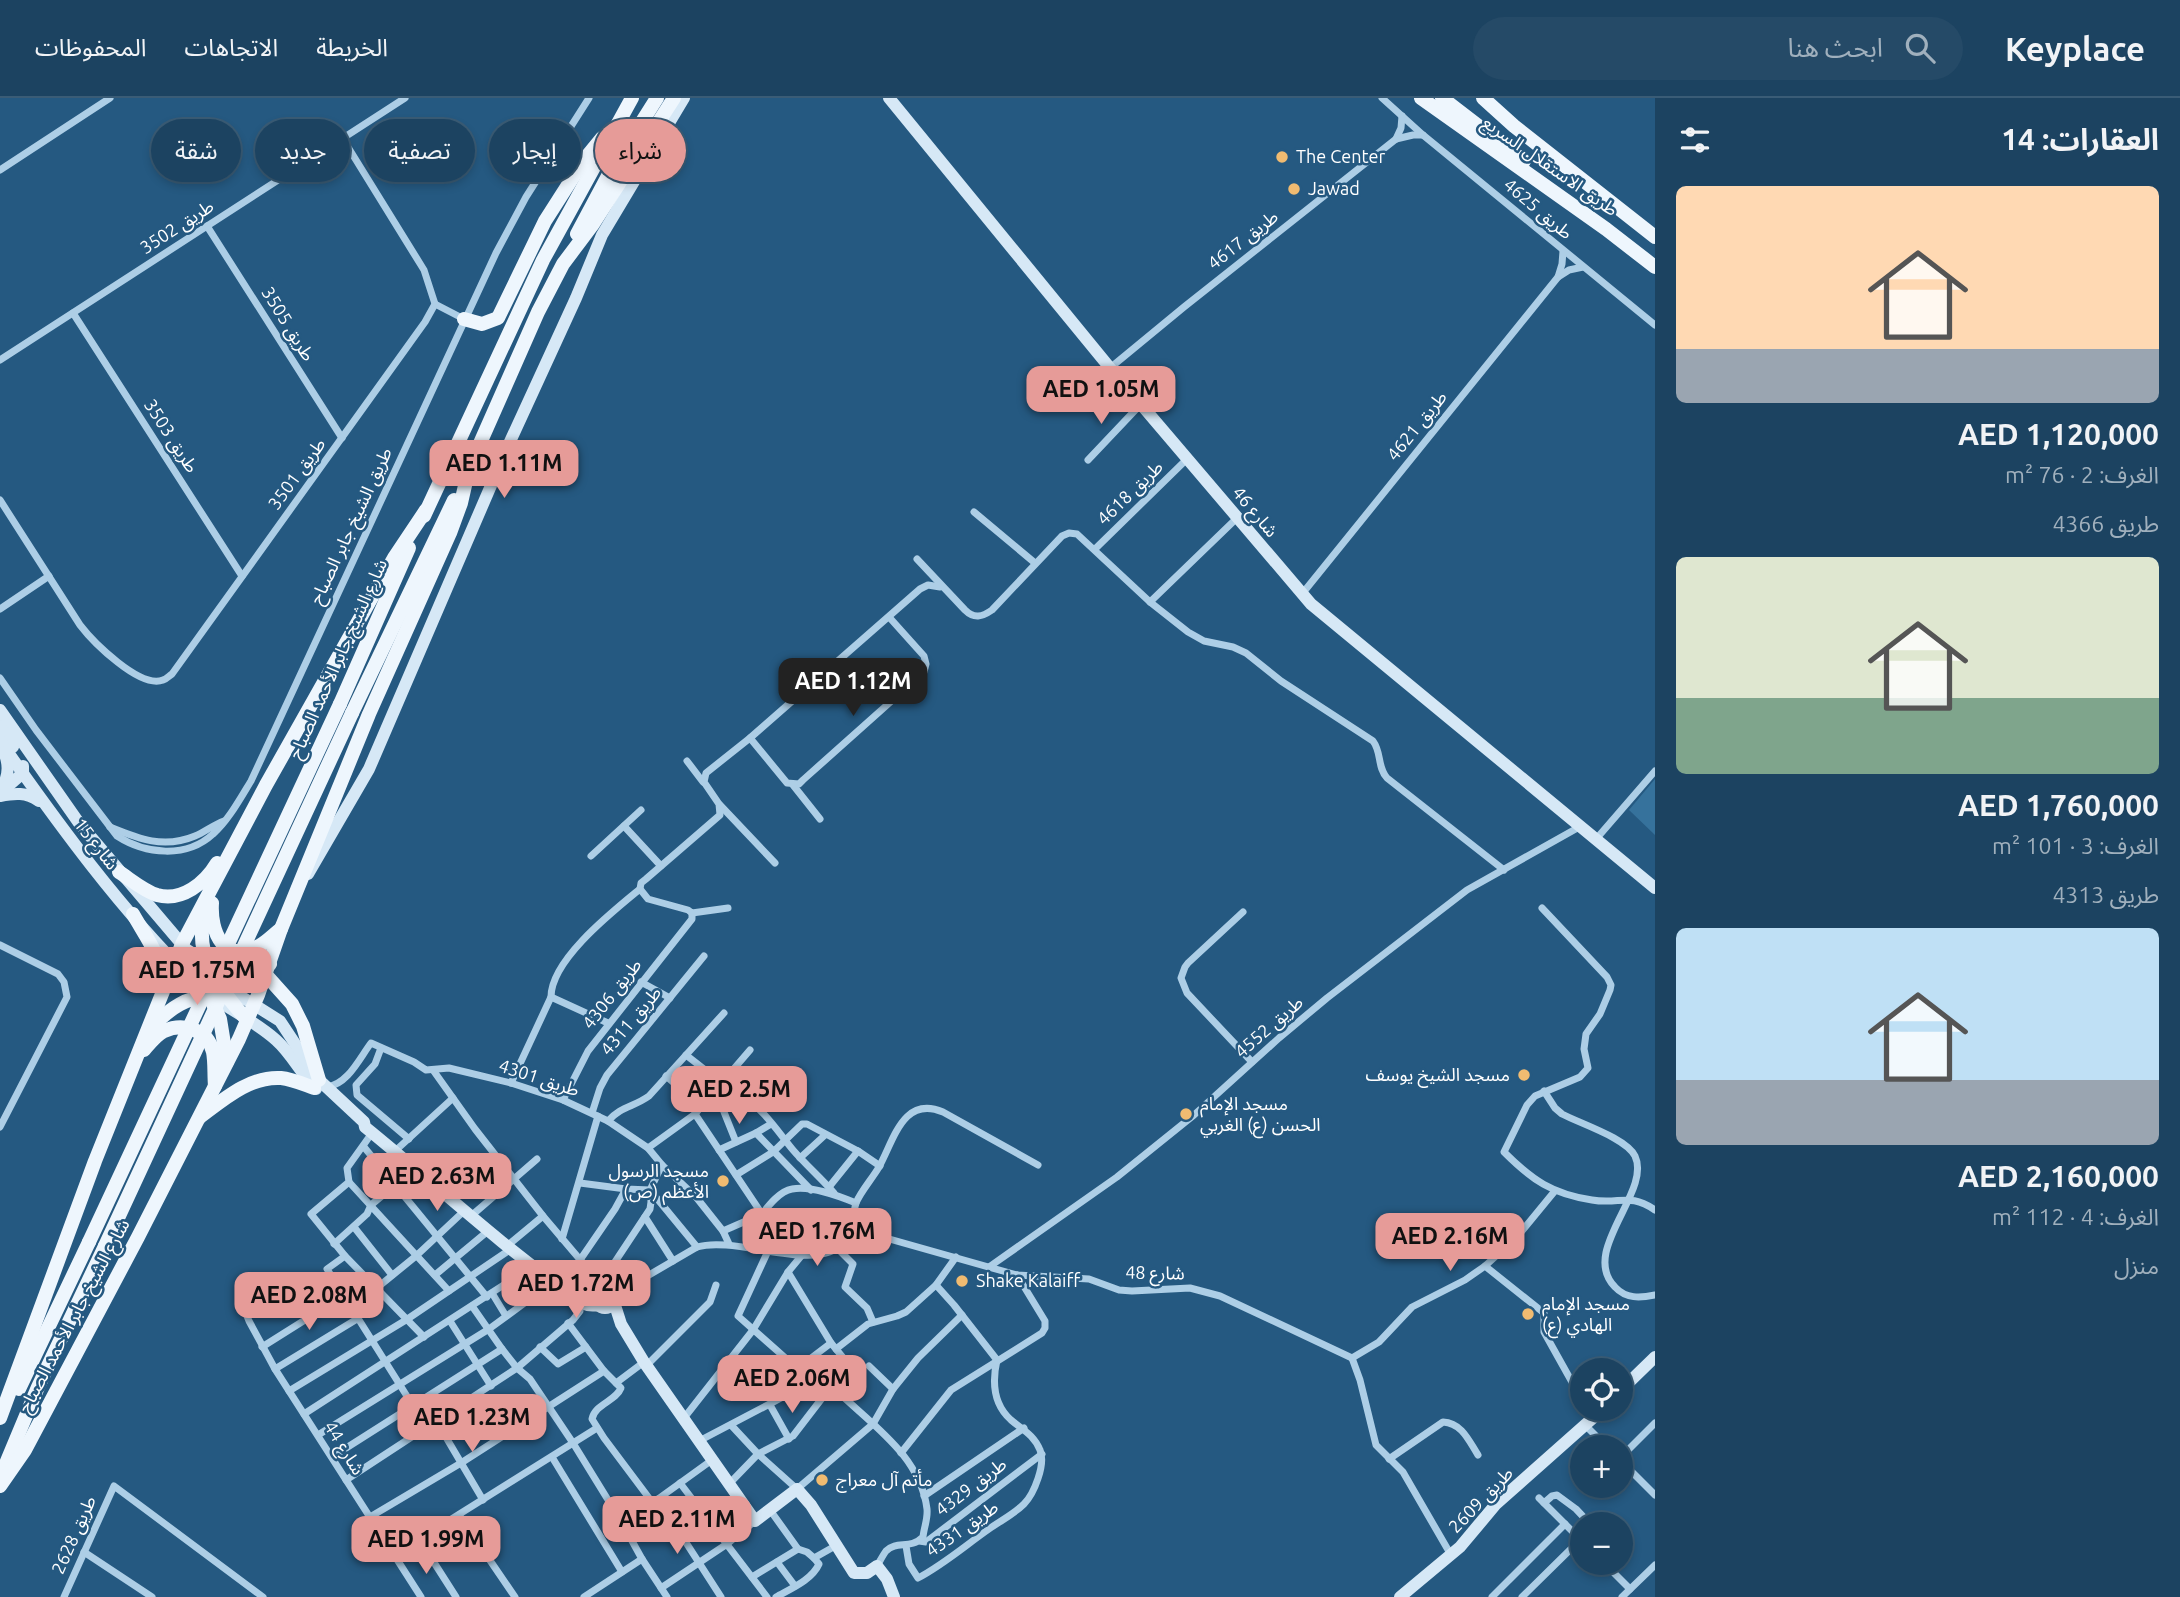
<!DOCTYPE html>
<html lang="ar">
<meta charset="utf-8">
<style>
:root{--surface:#1c4361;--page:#254a67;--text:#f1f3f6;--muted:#a0b0bd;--line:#3a5c76;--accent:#e69b98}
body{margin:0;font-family:Ubuntu,"Noto Sans Arabic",sans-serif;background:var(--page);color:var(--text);direction:rtl;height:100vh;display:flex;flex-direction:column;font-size:26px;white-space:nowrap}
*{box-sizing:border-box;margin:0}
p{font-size:23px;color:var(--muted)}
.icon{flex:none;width:38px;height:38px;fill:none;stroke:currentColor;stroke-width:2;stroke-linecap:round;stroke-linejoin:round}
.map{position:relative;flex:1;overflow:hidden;direction:ltr}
.panel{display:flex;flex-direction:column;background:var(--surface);width:525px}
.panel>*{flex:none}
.banner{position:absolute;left:21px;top:21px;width:665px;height:63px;direction:rtl;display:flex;gap:14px}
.tools{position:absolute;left:1570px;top:1260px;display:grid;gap:14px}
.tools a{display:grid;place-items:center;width:63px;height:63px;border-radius:50%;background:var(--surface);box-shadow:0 4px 10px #0003,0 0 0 2px var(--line);font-size:35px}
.price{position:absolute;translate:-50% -60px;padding:0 16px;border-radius:14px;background:var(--accent);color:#111;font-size:23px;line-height:46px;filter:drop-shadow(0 2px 4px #0008)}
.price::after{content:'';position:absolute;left:50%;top:42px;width:21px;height:16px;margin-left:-10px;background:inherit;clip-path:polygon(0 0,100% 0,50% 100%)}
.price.on{background:#222;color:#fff}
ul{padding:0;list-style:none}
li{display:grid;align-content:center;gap:14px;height:371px;padding:0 21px}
li span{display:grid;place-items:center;height:217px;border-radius:10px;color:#555}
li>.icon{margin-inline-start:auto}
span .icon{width:126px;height:126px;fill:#fffc;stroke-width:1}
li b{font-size:30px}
h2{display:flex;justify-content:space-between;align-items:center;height:84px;padding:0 21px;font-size:30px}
.tag{padding:0 24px;border-radius:32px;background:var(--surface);box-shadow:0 4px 10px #0003,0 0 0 2px var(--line);font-size:24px;line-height:63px}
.tag.on{background:var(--accent);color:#111}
header{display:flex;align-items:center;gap:42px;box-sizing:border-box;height:98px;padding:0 35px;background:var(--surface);border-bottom:2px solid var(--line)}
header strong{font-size:33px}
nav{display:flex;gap:38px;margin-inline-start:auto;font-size:24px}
.search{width:490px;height:63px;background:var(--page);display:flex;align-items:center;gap:18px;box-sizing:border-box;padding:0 24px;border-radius:38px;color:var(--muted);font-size:26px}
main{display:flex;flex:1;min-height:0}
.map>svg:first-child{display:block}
.green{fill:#36729c}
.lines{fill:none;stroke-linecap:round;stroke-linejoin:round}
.street{stroke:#adcee6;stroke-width:7}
.secondary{stroke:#d6e8f6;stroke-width:12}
.primary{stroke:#eef6fd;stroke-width:14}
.primary-bridge{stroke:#eef6fd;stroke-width:14}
.poi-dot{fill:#f0bb71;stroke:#255981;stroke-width:2.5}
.labels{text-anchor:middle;stroke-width:5;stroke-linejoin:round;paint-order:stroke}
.poi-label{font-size:18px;fill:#fff;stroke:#255981;text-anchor:start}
.street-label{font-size:18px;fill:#fff;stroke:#255981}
</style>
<header>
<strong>Keyplace</strong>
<div class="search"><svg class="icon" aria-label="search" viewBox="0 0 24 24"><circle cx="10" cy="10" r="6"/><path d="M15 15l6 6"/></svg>ابحث هنا</div>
<nav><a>الخريطة</a><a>الاتجاهات</a><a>المحفوظات</a></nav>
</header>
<main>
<section class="panel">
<h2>العقارات: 14<svg class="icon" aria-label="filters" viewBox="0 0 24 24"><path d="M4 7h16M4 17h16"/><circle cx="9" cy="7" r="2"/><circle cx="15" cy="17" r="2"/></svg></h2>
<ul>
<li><span style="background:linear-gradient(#ffd9b3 75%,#9aa5b1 0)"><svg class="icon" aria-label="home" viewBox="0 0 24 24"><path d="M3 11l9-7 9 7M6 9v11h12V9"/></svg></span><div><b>AED 1,120,000</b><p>الغرف: 2 · 76 m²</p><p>طريق 4366</p></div></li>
<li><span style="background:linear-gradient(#dfe7d0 65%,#7fa58c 0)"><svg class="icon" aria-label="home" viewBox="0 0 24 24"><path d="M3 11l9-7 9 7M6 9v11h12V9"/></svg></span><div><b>AED 1,760,000</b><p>الغرف: 3 · 101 m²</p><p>طريق 4313</p></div></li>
<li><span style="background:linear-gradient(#bfe0f5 70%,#9aa5b1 0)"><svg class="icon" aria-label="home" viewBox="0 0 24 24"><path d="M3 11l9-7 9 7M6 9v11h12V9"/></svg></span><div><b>AED 2,160,000</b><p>الغرف: 4 · 112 m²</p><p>منزل</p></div></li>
</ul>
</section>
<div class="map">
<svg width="1655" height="1499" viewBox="0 0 1655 1499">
<rect width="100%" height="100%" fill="#255981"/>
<polygon class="green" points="1655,681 1655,737 1629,712"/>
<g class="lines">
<g class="street">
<polyline points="1382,0 1423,37 1655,227"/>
<polyline points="1396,41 1401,30 1402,18"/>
<polyline points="0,72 110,0"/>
<polyline points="207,128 342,340"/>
<polyline points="1558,179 1562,166 1563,153"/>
<polyline points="435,206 464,221"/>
<polyline points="73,215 242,478"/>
<polyline points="0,262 405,0"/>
<polyline points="1110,270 1184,209 1396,41 1413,37 1423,37"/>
<polyline points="1088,362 1141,306"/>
<path d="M0 402 80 527C93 544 140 591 163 582 167 581 169 578 172 576L425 224 435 206 424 172 343 41"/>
<polyline points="974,414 1035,465"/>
<polyline points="1095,451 1187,361"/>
<path d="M917 461 965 512C974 521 982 519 992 512L1062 438 1069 435 1077 436 1150 504 1188 534 1204 543 1233 549 1246 555 1281 583 1373 643C1382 655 1377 669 1387 680L1504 772"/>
<polyline points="1302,496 1558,179 1569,172 1583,169"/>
<polyline points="1150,504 1237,420"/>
<polyline points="0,511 49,478"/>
<path d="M0 580 36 632 117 738C145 756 186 761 213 736 228 723 240 701 251 683L496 155 526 99 589 0"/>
<polyline points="750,640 787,685 799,686 803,682 924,574 926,566 924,558 889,519"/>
<polyline points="687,663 703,684"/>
<polyline points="793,687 820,721"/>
<polyline points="720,707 775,765"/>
<polyline points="624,728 661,768"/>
<path d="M110 729C139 741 164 751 195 738 205 734 213 727 224 723"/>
<polyline points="1597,740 1655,673"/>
<polyline points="591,758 641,712"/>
<polyline points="728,810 692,815 688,812 648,801 640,791 641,785 646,781 720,717 719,706 704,684 706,675 750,640 920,491 928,487 940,489"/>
<path d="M1542 810 1607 879 1611 887 1610 892 1600 916 1586 936 1584 951 1588 970 1580 979 1535 998 1527 1007 1504 1054C1532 1082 1552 1096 1592 1102 1620 1107 1629 1094 1655 1112"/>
<polyline points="1243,814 1188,865 1185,869 1181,880 1187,895 1252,964"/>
<polyline points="0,847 58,876 64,884 67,899 0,1029"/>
<polyline points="641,884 670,900"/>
<polyline points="551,899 608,925"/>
<polyline points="381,950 375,966 356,987 357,997 409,1041"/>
<polyline points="686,957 723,986"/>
<polyline points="433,972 475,1031 543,1118 605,1191"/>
<path d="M666 978 702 1010C715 1004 729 996 744 1001 761 1007 781 1038 793 1052 806 1067 821 1080 834 1095"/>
<path d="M511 985 551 899C551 862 612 814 640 791"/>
<path d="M327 989C348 986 359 961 371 945L414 964 426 972 449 970 511 985 563 1002 608 1023 648 1050 662 1067 696 1099 723 1133 729 1146"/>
<path d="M1544 993 1555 1010 1562 1016C1581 1026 1626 1040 1635 1058 1652 1094 1579 1153 1615 1189 1626 1201 1640 1200 1655 1197"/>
<polyline points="718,999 736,1044"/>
<polyline points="563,1002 588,953 692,821 692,815"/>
<polyline points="592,1015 600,990 607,977 704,858"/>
<polyline points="695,1016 762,1116 723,1133"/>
<path d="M608 1023C621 1008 634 1009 649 998L724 915"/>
<polyline points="372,1035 347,1070 349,1084 311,1116 345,1158 424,1239"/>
<polyline points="756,1035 811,1092"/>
<polyline points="364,1049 487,1199"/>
<polyline points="648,1050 695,1016 750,952"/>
<polyline points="719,1052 756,1035 771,1026"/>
<polyline points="394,1054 453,1000"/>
<polyline points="800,1060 825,1037"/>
<polyline points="736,1077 773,1054 802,1026 807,1026 858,1053 880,1068"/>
<polyline points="349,1084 449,1193"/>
<polyline points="580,1085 626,1091 650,1092 697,1149"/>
<polyline points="829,1089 858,1053"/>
<polyline points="471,1118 537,1061"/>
<polyline points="645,1119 673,1163"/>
<polyline points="354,1129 392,1177"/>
<polyline points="854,1131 1017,1177 1089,1181 1119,1192 1132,1193 1190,1190 1220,1198 1352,1260"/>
<polyline points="562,1141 598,1018"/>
<polyline points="334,1146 367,1116 371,1107 395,1087"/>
<polyline points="507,1148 543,1118"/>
<polyline points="837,1150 853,1166 845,1189 867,1210 873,1224"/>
<path d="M759 1152 762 1116C769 1107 780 1093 792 1091 811 1087 839 1098 856 1105"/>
<polyline points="768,1153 738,1218 799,1272"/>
<polyline points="345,1158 327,1171 427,1330"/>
<polyline points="580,1162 615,1111 626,1091"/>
<polyline points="1485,1168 1544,1215 1544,1234 1582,1302"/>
<polyline points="989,1169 1117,1079 1194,1017 1279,940 1327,900 1467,792 1581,728"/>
<polyline points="435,1177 488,1133"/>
<polyline points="592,1177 598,1193"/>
<polyline points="601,1185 650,1111 651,1104 650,1092 662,1067"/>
<polyline points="936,1187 954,1207 997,1262"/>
<polyline points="492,1195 506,1218"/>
<path d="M614 1203 625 1191 697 1149C737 1137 814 1176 844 1145 858 1131 851 1121 856 1105 861 1093 872 1081 879 1069 894 1042 903 997 943 1014L1038 1067"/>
<polyline points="472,1208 502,1251 517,1270 530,1281 573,1345 621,1423 642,1461 667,1499"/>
<polyline points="351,1211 416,1158 464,1113"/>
<polyline points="249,1214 247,1218 249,1223 275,1271 421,1499"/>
<polyline points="450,1223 491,1288"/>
<path d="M568 1225 604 1273 621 1290C616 1303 595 1306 592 1321L604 1340 652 1404"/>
<polyline points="262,1249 343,1198"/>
<polyline points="540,1249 558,1266 586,1249"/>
<polyline points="836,1251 868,1226 897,1218 906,1214 936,1187 956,1159"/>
<polyline points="1352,1260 1379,1244 1412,1209 1465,1182 1485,1168 1517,1139 1554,1094"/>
<polyline points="1352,1260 1360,1282 1376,1347 1403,1374 1451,1457"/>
<polyline points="647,1267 710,1204 716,1187"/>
<polyline points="869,1268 893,1291"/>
<polyline points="275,1271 357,1221"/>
<polyline points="616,1285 644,1264"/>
<path d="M831 1287C867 1324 920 1355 927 1411 928 1421 924 1429 923 1439 910 1452 897 1442 886 1453 883 1457 880 1463 877 1468"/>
<polyline points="289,1293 406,1222 511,1151"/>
<polyline points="770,1307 789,1341"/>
<polyline points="1587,1311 1592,1321"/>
<polyline points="304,1316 533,1168"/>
<polyline points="684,1320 753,1232 788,1174 802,1157"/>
<polyline points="437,1324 483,1402"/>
<polyline points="731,1327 758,1356 797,1391 873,1326 893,1291 918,1260 962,1217"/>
<polyline points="1586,1328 1607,1349"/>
<polyline points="318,1337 489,1231 553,1184"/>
<polyline points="699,1343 781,1300 793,1287 802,1267 831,1245"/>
<polyline points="901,1355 951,1292 1042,1235 1045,1230 1045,1223 1017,1177"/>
<polyline points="332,1359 502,1251"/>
<polyline points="552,1359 622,1474"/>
<polyline points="1620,1360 1655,1325"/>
<path d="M1389 1361 1443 1324C1462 1325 1469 1343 1478 1357"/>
<polyline points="1620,1362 1655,1397"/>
<polyline points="346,1382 517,1270 573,1222 580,1213 580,1206"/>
<polyline points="680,1385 767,1499"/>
<polyline points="729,1386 758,1356 793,1338 846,1269 845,1262 831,1245 788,1174"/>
<polyline points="924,1398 1024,1330"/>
<polyline points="1539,1400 1582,1443"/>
<polyline points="658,1401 721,1499"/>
<polyline points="1544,1405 1552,1398 1557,1397 1576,1411 1590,1426"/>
<polyline points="770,1412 798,1451 807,1454 814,1460"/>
<polyline points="459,1417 515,1499"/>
<polyline points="370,1419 461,1365 604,1273"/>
<polyline points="621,1423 658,1401 712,1362"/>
<polyline points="419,1441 456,1499"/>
<polyline points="919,1443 926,1444 1042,1356"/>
<path d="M906 1448 909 1466 918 1480C943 1467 966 1447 989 1431 1000 1423 1014 1416 1024 1406 1034 1396 1046 1366 1040 1352 1034 1337 1023 1332 1011 1322 993 1306 992 1284 997 1262"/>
<polyline points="84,1454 152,1499"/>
<polyline points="394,1457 597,1330"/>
<polyline points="777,1464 795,1488"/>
<polyline points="1604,1465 1630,1491"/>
<polyline points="752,1479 798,1451"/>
<polyline points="661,1490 727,1446 755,1423"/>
<polyline points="64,1499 114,1388 263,1499"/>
<polyline points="584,1499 642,1461"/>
<path d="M776 1499C790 1491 812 1482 819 1466L814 1460 837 1447"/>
<polyline points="1492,1499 1565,1426"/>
<polyline points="1522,1499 1581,1441"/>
<polyline points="1622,1499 1655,1467"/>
</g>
<g class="secondary">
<polyline points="889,0 1110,270 1311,506 1655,790"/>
<polyline points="0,612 79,725 186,851"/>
<polyline points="0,628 13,649"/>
<path d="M0 643C59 727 120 811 193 883 218 907 250 919 276 942 292 956 301 976 316 991"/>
<path d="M0 692C9 680 10 668 4 654"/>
<polyline points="0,695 23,675 23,668"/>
<path d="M0 698C15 695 26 694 39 703"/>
<polyline points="308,776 369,671 508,348 576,200 602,137 684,0"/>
<path d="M221 886 280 923 319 982 364 1024 365 1029C434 1085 498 1145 570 1196 578 1205 586 1209 598 1207"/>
<circle cx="605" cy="1200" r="10"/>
<polyline points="614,1204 621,1226 644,1264 755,1423 797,1391 811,1407 854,1475 867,1475 877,1468 887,1481 894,1499"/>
<polyline points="1620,1293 1655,1259"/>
<polyline points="1400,1499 1460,1449 1496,1406 1603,1311"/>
</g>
<g class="primary">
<polyline points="1421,0 1606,131 1655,169"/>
<polyline points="1442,0 1524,63"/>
<polyline points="1483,0 1514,28 1655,139"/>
<polyline points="577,136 609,76 657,0"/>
<polyline points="464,221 482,226 498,220 545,123 584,62 602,40"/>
<polyline points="466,377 538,214 563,166 593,126 674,0"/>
<polyline points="424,418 543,162 632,0"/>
<polyline points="340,606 409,450"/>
<polyline points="352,615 454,402"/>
<path d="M119 774C130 781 144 793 157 797 182 804 205 785 217 765"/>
<path d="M212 805C210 834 224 867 259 848 267 844 274 836 281 831"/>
<path d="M206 812C191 856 219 890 247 922"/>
<path d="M133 816C145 838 165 862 161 888"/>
<polyline points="189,854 220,921 227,964"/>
<polyline points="266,877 292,906 303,928 319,982"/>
<polyline points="220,882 247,877 270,866"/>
<path d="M151 930C168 912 189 895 215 900"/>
<path d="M144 952C150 945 156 937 164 933 184 924 208 932 213 954 215 964 214 977 215 988"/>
<path d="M200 1019C224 1001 250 978 281 980 292 981 303 986 314 990"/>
<polyline points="19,1291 89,1144"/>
<polyline points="0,1320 95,1063 182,846 266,687 394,460 426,412"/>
<polyline points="2,1375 38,1289 105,1148"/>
<polyline points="0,1388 25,1352 138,1139 239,941 258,897 281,831 369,616 450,435 461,405 469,370"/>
</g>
<g class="primary-bridge">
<polyline points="89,1144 340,606"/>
<polyline points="105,1148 352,615"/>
</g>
</g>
<g class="poi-dot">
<circle cx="1282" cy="59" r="7"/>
<circle cx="1294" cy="91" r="7"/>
<circle cx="1524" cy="977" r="7"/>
<circle cx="1186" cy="1016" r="7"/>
<circle cx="723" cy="1083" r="7"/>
<circle cx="962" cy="1183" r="7"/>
<circle cx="1528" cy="1216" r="7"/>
<circle cx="822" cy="1382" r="7"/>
</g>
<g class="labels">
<g class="poi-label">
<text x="1296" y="65">The Center</text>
<text x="1308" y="97">Jawad</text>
<text x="1510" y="983" text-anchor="end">مسجد الشيخ يوسف</text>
<text x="1200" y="1012">مسجد الإمام<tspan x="1200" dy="21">الحسن (ع) الغربي</tspan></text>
<text x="709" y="1079" text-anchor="end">مسجد الرسول<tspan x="709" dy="21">الأعظم (ص)</tspan></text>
<text x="976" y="1189">Shake Kalaiff</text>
<text x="1542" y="1212">مسجد الإمام<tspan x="1542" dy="21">الهادي (ع)</tspan></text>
<text x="836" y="1388">مأتم آل معراج</text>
</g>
<g class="street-label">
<text transform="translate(1550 68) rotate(35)" y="6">طريق الاستقلال السريع</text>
<text transform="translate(1538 111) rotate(40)" y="6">طريق 4625</text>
<text transform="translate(177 129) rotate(-33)" y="6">طريق 3502</text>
<text transform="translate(1243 142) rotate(-38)" y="6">طريق 4617</text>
<text transform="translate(288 226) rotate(58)" y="6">طريق 3505</text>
<text transform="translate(1417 328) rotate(-51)" y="6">طريق 4621</text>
<text transform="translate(171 338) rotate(57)" y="6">طريق 3503</text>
<text transform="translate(297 376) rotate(-54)" y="6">طريق 3501</text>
<text transform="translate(1130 395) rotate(-44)" y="6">طريق 4618</text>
<text transform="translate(1255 414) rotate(50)" y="6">شارع 46</text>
<text transform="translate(351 428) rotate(-65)" y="6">طريق الشيخ جابر الصباح</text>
<text transform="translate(338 561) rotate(-66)" y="6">شارع الشيخ جابر الأحمد الصباح</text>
<text transform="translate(96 746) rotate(52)" y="6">شارع 15</text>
<text transform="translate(612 896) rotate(-52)" y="6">طريق 4306</text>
<text transform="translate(631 923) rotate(-50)" y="6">طريق 4311</text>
<text transform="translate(1269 929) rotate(-41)" y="6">طريق 4552</text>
<text transform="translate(539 980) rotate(18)" y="6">طريق 4301</text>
<text transform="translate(1155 1175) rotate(1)" y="6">شارع 48</text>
<text transform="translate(74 1218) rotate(-62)" y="6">شارع الشيخ جابر الأحمد الصباح</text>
<text transform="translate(344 1350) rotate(58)" y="6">شارع 44</text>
<text transform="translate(971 1389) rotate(-37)" y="6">طريق 4329</text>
<text transform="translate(1481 1402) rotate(-46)" y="6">طريق 2609</text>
<text transform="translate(962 1431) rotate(-35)" y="6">طريق 4331</text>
<text transform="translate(74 1437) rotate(-66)" y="6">طريق 2628</text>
</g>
</g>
</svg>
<div class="tools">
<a><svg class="icon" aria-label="locate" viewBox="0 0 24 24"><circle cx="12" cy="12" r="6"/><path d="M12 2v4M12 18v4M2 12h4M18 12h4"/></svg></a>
<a>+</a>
<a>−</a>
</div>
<b class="price" style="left:1101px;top:328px">AED 1.05M</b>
<b class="price" style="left:504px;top:402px">AED 1.11M</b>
<b class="price on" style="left:853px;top:620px">AED 1.12M</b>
<b class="price" style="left:197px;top:909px">AED 1.75M</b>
<b class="price" style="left:739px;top:1028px">AED 2.5M</b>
<b class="price" style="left:437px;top:1115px">AED 2.63M</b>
<b class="price" style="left:817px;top:1170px">AED 1.76M</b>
<b class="price" style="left:1450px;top:1175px">AED 2.16M</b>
<b class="price" style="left:576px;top:1222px">AED 1.72M</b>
<b class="price" style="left:309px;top:1234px">AED 2.08M</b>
<b class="price" style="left:792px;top:1317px">AED 2.06M</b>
<b class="price" style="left:472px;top:1356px">AED 1.23M</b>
<b class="price" style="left:677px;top:1458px">AED 2.11M</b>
<b class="price" style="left:426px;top:1478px">AED 1.99M</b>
<div class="banner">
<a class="tag on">شراء</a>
<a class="tag">إيجار</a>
<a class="tag">تصفية</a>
<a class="tag">جديد</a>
<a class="tag">شقة</a>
</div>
</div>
</main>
